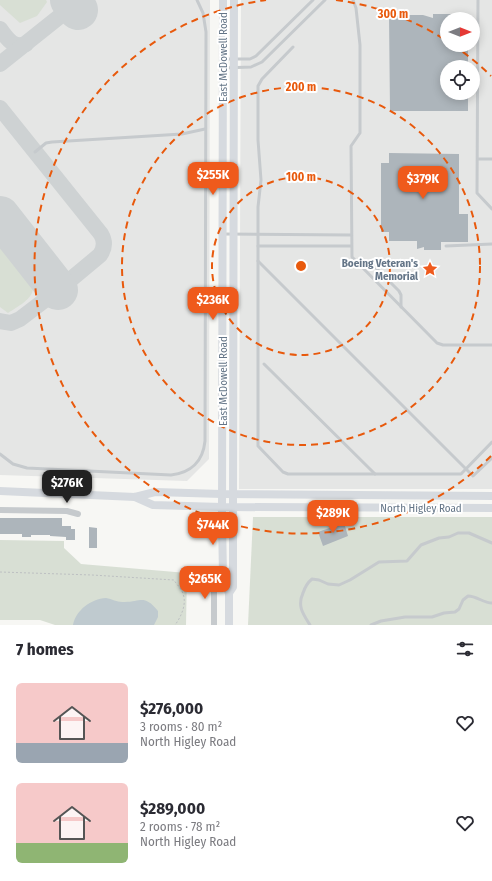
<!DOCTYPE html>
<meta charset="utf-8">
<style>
:root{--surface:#fff;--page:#f2f2f3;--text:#2b2b33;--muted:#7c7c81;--accent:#ef5a1c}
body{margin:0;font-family:"Fira Sans Condensed",sans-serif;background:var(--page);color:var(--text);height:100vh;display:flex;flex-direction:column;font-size:15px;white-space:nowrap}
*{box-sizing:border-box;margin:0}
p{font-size:13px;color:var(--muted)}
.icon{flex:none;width:22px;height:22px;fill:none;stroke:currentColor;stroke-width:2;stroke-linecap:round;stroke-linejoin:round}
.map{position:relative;height:625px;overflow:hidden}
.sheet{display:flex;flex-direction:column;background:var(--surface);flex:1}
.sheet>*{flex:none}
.needle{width:26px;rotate:90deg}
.tools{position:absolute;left:440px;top:12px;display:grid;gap:8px}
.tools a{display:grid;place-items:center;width:40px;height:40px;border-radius:50%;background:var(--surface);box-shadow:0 2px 10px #0003;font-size:20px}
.price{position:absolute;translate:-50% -34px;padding:0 9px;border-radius:8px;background:var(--accent);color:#fff;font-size:13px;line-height:26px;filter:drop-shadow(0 1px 2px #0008)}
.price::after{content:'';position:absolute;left:50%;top:24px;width:12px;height:9px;margin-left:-6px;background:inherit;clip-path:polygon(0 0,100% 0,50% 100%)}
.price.current{background:#222;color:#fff}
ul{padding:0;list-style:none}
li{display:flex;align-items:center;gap:12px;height:100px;padding:0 16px}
li span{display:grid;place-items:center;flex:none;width:112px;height:80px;border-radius:6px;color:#555}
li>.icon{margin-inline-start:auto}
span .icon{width:48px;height:48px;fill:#fffc;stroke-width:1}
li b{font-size:17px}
h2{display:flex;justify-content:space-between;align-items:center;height:48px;padding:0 16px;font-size:17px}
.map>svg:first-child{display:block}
.built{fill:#e5e6e5;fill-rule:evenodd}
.green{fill:#d8dfd4}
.water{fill:#bfcacf}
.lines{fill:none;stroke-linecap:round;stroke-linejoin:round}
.taxiway{stroke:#ced2d3;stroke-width:16}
.runway{stroke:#ced2d3;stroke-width:40}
.building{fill:#adb5bb}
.path{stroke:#bdc0c2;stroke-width:1;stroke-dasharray:2 2;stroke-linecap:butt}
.service{stroke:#c6cacd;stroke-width:3}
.minor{stroke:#c6cacd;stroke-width:6}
.secondary{stroke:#d6dadf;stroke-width:8}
.ring{fill:none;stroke:#e8590c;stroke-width:2;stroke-dasharray:7 5}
.labels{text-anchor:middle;stroke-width:4;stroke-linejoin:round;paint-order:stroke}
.street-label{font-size:11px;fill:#647587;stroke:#fff}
.poi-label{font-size:11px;font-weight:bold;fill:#647587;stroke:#fff;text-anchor:end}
.centre{fill:#e8590c;stroke:#fff;stroke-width:2}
.ring-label{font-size:12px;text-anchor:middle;font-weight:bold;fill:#e8590c;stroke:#fff;stroke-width:4;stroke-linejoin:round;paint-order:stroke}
</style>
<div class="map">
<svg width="492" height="625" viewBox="0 0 492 625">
<rect width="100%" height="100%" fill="#f7f7f4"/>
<g class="built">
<polygon points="0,0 210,0 209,459 187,481 0,475"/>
<path d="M241 0H492V489H239ZM447 19H473V45H447ZM447 67H473V93H447Z"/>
</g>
<g class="green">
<polygon points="0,0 46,0 47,2 37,16 20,23 0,5"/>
<path d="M0 245 33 288C33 299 17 307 8 313L0 307Z"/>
<polygon points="253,517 492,517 492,625 248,625"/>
<polygon points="0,540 64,541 64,548 81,564 187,573 186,625 55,625 40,620 0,620"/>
</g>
<path class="water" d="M106 598C112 599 117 602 122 602 141 603 143 593 158 611V617L154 625H73C76 610 91 599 106 598Z"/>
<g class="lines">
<g class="taxiway">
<path d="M0 29C7 38 13 49 26 44"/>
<polyline points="0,64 74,5"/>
<path d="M0 108 101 234C105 241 105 248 100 255L58 290 20 319 11 323 0 321"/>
</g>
<g class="runway">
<polyline points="70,0 78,10"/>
<polyline points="0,216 58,290"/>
</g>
</g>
<g class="building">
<polygon points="433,14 468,14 468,19 447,19 447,45 468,45 468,67 447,67 447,93 468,93 468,111 390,111 389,15 423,15 433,18"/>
<polygon points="389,153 459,154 459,214 468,214 468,242 441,242 441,250 424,250 424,247 417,249 417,241 389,241 389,232 381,232 381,163 389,163"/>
<polygon points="0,518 62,518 62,526 71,526 71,529 75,529 75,540 66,540 66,537 50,536 50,535 31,535 31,537 22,537 22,534 0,534"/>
<polygon points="344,523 348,536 323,546 318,532"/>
<polygon points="89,527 97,528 97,548 89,548"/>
</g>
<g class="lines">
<path class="path" d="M0 572 92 575 174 580C176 584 182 589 183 594 187 604 181 617 175 625"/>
<g class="service">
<polyline points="353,0 356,8 360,45 360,133 351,146 352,257 437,343 443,345 492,345"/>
<polyline points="478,0 477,193 492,209"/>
<polyline points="293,47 262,79 258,86 258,140 261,180 258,207 258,446 283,472 288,474 461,474 492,442"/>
<polyline points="224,59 250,59 256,56 313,0"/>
<polyline points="223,68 251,67 262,62 325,0"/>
<polyline points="35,152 46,143 52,142 182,134 205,129"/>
<polyline points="478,159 492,159"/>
<polyline points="223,234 351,235"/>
<polyline points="258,246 351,246"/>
<polyline points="446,246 492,244"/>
<polyline points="258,261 473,476 492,458"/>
<polyline points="359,265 370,264 373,265 399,291 401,295 401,307"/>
<polyline points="264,364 375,474"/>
<path d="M0 454 13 464 27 468 171 475C191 473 203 461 205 441L206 32 203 13 197 0"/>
<path d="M310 625C303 614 297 606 303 593 305 587 307 583 312 579L319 580 328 584 339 585 350 580 379 562 407 561 421 545 439 538 449 537 458 533H469L492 543"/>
<path d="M371 625 381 621 405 617H432L444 613 455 612 459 609 463 600 468 596C477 596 483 603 492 603"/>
</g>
<g class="minor">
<polyline points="0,510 67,511 78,514"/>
<polyline points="214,575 214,625"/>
</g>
<g class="secondary">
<polyline points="223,0 222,518 223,577 229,593 229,625"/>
<polyline points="0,491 135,497 155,492 222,494 492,496"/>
<polyline points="135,497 153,505 222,507 492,508"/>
<polyline points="229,593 233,587 233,507 234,0"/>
</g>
</g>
<g class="ring">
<circle cx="301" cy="266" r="89"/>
<circle cx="301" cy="266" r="179"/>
<path d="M491 456A268 268 0 1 1 266 0M336 0A268 268 0 0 1 447 41M453 45A268 268 0 0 1 491 76"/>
</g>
<defs>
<g id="sight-bare" transform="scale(1.2)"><path d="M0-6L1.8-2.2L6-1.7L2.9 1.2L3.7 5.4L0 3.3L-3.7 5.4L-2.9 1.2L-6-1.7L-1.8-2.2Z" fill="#ef5a1c" stroke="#fff" stroke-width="2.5" paint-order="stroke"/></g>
</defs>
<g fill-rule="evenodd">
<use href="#sight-bare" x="430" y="269"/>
</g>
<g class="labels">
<g class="street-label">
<text transform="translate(223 57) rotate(-90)" y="4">East McDowell Road</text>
<text transform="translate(223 381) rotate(-90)" y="4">East McDowell Road</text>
<text x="421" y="512">North Higley Road</text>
</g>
<g class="poi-label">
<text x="418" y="267">Boeing Veteran's<tspan x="418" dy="13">Memorial</tspan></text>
</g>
</g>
<circle cx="301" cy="266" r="6" class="centre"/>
<g class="ring-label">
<text x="393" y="18">300 m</text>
<text x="301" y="91">200 m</text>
<text x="301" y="181">100 m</text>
</g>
</svg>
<div class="tools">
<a><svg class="needle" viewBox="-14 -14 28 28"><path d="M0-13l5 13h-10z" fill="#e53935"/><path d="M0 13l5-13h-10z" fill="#7c7c81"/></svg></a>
<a><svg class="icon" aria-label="locate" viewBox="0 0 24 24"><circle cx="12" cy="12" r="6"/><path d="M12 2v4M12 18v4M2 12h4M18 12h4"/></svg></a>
</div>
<b class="price" style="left:213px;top:196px">$255K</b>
<b class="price" style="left:423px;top:200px">$379K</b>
<b class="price" style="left:213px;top:321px">$236K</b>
<b class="price current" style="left:67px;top:504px">$276K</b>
<b class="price" style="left:333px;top:534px">$289K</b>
<b class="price" style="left:213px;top:546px">$744K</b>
<b class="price" style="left:205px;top:600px">$265K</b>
</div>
<section class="sheet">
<h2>7 homes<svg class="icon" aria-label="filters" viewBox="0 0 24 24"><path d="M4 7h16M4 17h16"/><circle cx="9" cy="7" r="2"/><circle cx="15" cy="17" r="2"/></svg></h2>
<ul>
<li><span style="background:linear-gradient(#f6c9c9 75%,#9aa5b1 0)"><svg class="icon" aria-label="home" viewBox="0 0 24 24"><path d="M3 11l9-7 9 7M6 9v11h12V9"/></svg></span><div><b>$276,000</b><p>3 rooms · 80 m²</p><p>North Higley Road</p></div><svg class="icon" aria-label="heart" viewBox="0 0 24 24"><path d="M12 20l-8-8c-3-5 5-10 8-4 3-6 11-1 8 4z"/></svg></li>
<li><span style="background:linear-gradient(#f6c9c9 75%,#8fb573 0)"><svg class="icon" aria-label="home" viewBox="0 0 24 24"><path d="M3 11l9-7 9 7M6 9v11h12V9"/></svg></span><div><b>$289,000</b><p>2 rooms · 78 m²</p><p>North Higley Road</p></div><svg class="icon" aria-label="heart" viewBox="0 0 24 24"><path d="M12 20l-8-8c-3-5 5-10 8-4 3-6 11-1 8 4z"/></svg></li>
</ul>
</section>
